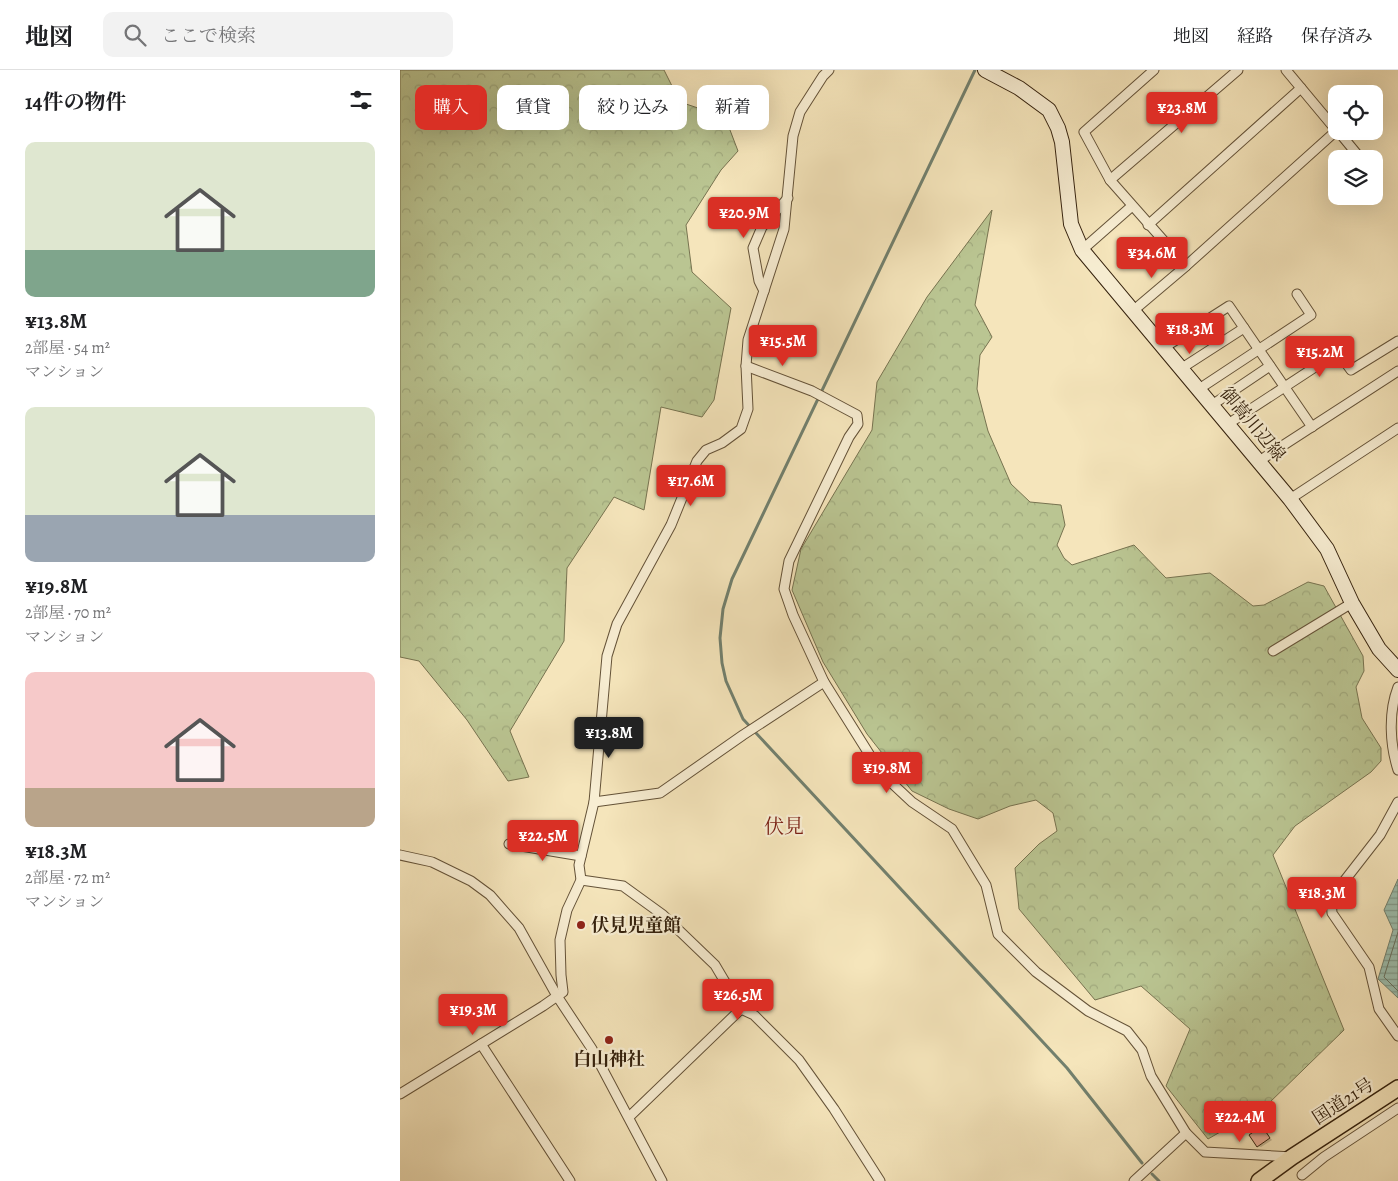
<!DOCTYPE html>
<html lang="ja">
<meta charset="utf-8">
<style>
:root{--surface:#fff;--page:#f2f2f2;--text:#202124;--muted:#757577;--line:#e0e0e0;--accent:#d93025}
body{margin:0;font-family:Alegreya,"Noto Serif JP",serif;background:var(--page);color:var(--text);height:100vh;display:flex;flex-direction:column;font-size:19px;white-space:nowrap}
*{box-sizing:border-box;margin:0}
p{font-size:16px;color:var(--muted)}
.icon{flex:none;width:28px;height:28px;fill:none;stroke:currentColor;stroke-width:2;stroke-linecap:round;stroke-linejoin:round}
.map{position:relative;flex:1;overflow:hidden}
.sheet{display:flex;flex-direction:column;background:var(--surface);width:400px}
.sheet>*{flex:none}
.hud{position:absolute;left:15px;top:15px;width:475px;height:45px;display:flex;gap:10px}
.controls{position:absolute;left:928px;top:15px;display:grid;gap:10px}
.controls a{display:grid;place-items:center;width:55px;height:55px;border-radius:10px;background:var(--surface);box-shadow:0 5px 20px #0002;font-size:25px}
.price{position:absolute;translate:-50% -42px;padding:0 11px;border-radius:5px;background:var(--accent);color:#fff;font-size:16px;line-height:32px;filter:drop-shadow(0 1px 2px #0008)}
.price::after{content:'';position:absolute;left:50%;top:30px;width:15px;height:11px;margin-left:-8px;background:inherit;clip-path:polygon(0 0,100% 0,50% 100%)}
.price.on{background:#222;color:#fff}
ul{padding:0;list-style:none}
li{display:grid;align-content:center;gap:10px;height:265px;padding:0 25px}
li span{display:grid;place-items:center;height:155px;border-radius:10px;color:#555}
li>.icon{margin-inline-start:auto}
span .icon{width:90px;height:90px;fill:#fffc;stroke-width:1}
li b{font-size:21px}
h2{display:flex;justify-content:space-between;align-items:center;height:60px;padding:0 25px;font-size:21px}
.chip{padding:0 18px;border-radius:10px;background:var(--surface);box-shadow:0 5px 20px #0002;font-size:18px;line-height:45px}
.chip.on{background:var(--accent);color:#fff}
header{display:flex;align-items:center;gap:30px;box-sizing:border-box;height:70px;padding:0 25px;background:var(--surface);border-bottom:1px solid var(--line)}
header strong{font-size:24px}
nav{display:flex;gap:28px;margin-inline-start:auto;font-size:18px}
.search{width:350px;height:45px;background:var(--page);display:flex;align-items:center;gap:12px;box-sizing:border-box;padding:0 18px;border-radius:10px;color:var(--muted);font-size:19px}
main{display:flex;flex:1;min-height:0}
.map>svg:first-child{display:block}
.forest{fill:url(#forest-crowns);stroke:#777350}
.water{fill:url(#water-rules);stroke:#72806e}
.shadow{fill:#0003}
.lines{fill:none;stroke-linecap:round;stroke-linejoin:round}
.shore{stroke:#68705e;stroke-width:1}
.stream{stroke:#72806e;stroke-width:3}
.building{fill:#ebaf97;stroke:#34210d}
.minor-casing{stroke:#645238;stroke-width:11}
.secondary-casing{stroke:#34210d;stroke-width:16}
.trunk-casing{stroke:#34210d;stroke-width:18}
.minor{stroke:#f8eed3;stroke-width:9}
.secondary{stroke:#f8eed3;stroke-width:14}
.trunk{stroke:#f5e5bb;stroke-width:15}
.poi-dot{fill:#8f2418;stroke:#f8eed3;stroke-width:2}
.labels{text-anchor:middle;stroke-width:4.5;stroke-linejoin:round;paint-order:stroke}
.street-label{font-size:18px;fill:#34210d;stroke:#f8eed3}
.poi-label{font-size:18px;font-weight:bold;fill:#34210d;stroke:#f8eed3;text-anchor:start}
.quarter-label{font-size:20px;fill:#7a1f14;stroke:#f8eed3}
</style>
<header>
<strong>地図</strong>
<div class="search"><svg class="icon" aria-label="search" viewBox="0 0 24 24"><circle cx="10" cy="10" r="6"/><path d="M15 15l6 6"/></svg>ここで検索</div>
<nav><a>地図</a><a>経路</a><a>保存済み</a></nav>
</header>
<main>
<section class="sheet">
<h2>14件の物件<svg class="icon" aria-label="filters" viewBox="0 0 24 24"><path d="M4 7h16M4 17h16"/><circle cx="9" cy="7" r="2"/><circle cx="15" cy="17" r="2"/></svg></h2>
<ul>
<li><span style="background:linear-gradient(#dfe7d0 70%,#7fa58c 0)"><svg class="icon" aria-label="home" viewBox="0 0 24 24"><path d="M3 11l9-7 9 7M6 9v11h12V9"/></svg></span><div><b>¥13.8M</b><p>2部屋 · 54 m²</p><p>マンション</p></div></li>
<li><span style="background:linear-gradient(#dfe7d0 70%,#9aa5b1 0)"><svg class="icon" aria-label="home" viewBox="0 0 24 24"><path d="M3 11l9-7 9 7M6 9v11h12V9"/></svg></span><div><b>¥19.8M</b><p>2部屋 · 70 m²</p><p>マンション</p></div></li>
<li><span style="background:linear-gradient(#f6c9c9 75%,#b9a48a 0)"><svg class="icon" aria-label="home" viewBox="0 0 24 24"><path d="M3 11l9-7 9 7M6 9v11h12V9"/></svg></span><div><b>¥18.3M</b><p>2部屋 · 72 m²</p><p>マンション</p></div></li>
</ul>
</section>
<div class="map">
<svg width="998" height="1111" viewBox="0 0 998 1111">
<defs>
<pattern id="forest-crowns" width="20" height="18" patternUnits="userSpaceOnUse" patternTransform="scale(1.25)"><rect width="20" height="18" fill="#bac592"/><path d="M2 6a3 3 0 1 1 6 0M12 15a3 3 0 1 1 6 0" fill="none" stroke="#a0a97d"/></pattern>
<pattern id="water-rules" width="6" height="5" patternUnits="userSpaceOnUse" patternTransform="scale(1.25)"><rect width="6" height="5" fill="#9cbfaf"/><path d="M0 2.5h6" fill="none" stroke="#809b8d"/></pattern>
</defs>
<rect width="100%" height="100%" fill="#f5e5bb"/>
<filter id="stains"><feTurbulence type="fractalNoise" baseFrequency=".004" numOctaves="4"/><feColorMatrix values="0 0 0 0 .2 0 0 0 0 .09 0 0 0 0 .02 0 0 0 .5 -.17"/></filter>
<radialGradient id="worn" r=".72"><stop offset=".6" stop-color="#630" stop-opacity="0"/><stop offset="1" stop-color="#630" stop-opacity=".3"/></radialGradient>
<g class="forest">
<polygon points="0,0 264,0 280,32 325,47 338,81 321,100 286,155 292,202 331,238 314,330 302,347 261,337 244,440 214,427 167,498 164,571 110,661 129,707 108,711 67,650 19,591 0,587"/>
<polygon points="592,140 575,235 592,267 580,285 577,319 588,361 611,414 630,432 661,435 665,455 657,475 664,488 672,495 734,475 766,508 810,503 853,536 864,535 908,512 924,516 963,586 964,601 956,617 962,648 981,678 981,691 971,702 895,756 873,785 944,960 867,1035 808,1069 766,1016 790,959 741,916 695,930 619,839 615,798 639,774 657,761 653,743 636,730 610,736 578,749 549,739 512,721 467,664 423,592 392,520 401,479 472,360 477,312 527,227"/>
</g>
<polygon class="water" points="998,809 998,928 978,909 993,860 984,840"/>
<polygon class="shadow" points="862,1058 872,1070 861,1077 858,1076"/>
<g class="lines">
<polyline class="shore" points="998,862 984,907 998,921"/>
<g class="stream">
<polyline points="575,0 332,509 323,539 320,568 322,593 326,611 343,649 667,998 742,1093"/>
<polyline points="752,1104 759,1111"/>
</g>
</g>
<polygon class="building" points="862,1056 870,1068 857,1077 849,1065"/>
<g class="lines">
<g class="minor-casing">
<g id="minor">
<polyline points="754,0 684,62 710,110 786,196"/>
<polyline points="886,0 936,60"/>
<polyline points="938,61 961,89"/>
<polyline points="710,110 838,0"/>
<polyline points="748,155 901,18"/>
<polyline points="682,180 732,136"/>
<polyline points="364,221 359,211 353,178 362,157 388,128"/>
<polyline points="734,240 786,196 936,61"/>
<polyline points="765,277 829,236 912,357"/>
<polyline points="346,296 412,321 457,345 458,354 449,367 389,491 384,519 393,545 424,612 481,703 512,732 552,759 586,815 598,864 636,902 688,941 727,961 742,980 751,1006 786,1063 805,1082 892,1087"/>
<polyline points="782,298 844,258"/>
<polyline points="799,319 911,245 897,224"/>
<polyline points="812,335 870,296"/>
<polyline points="828,354 938,282 951,300 998,271"/>
<polyline points="859,391 998,301"/>
<polyline points="890,429 998,358"/>
<polyline points="873,581 952,533"/>
<path d="M998 617C988 643 990 675 998 700"/>
<polyline points="194,732 260,723 343,665 424,612"/>
<polyline points="998,732 980,765 931,828 932,843 969,897 979,939 998,966"/>
<polyline points="109,774 181,786"/>
<polyline points="0,785 32,792 71,811 90,825 119,858 157,926 192,979 262,1111"/>
<polyline points="181,810 223,816 263,845 315,895 341,939 354,945 399,990 434,1039 480,1111"/>
<polyline points="81,974 170,1111"/>
<polyline points="0,1024 143,936 163,922 161,905 160,870 167,840 181,810 179,795 194,732 207,586 217,554 271,455 297,391 306,380 322,373 341,359 348,339 346,296 348,270 384,159 393,66 400,42 423,6 429,0"/>
<polyline points="229,1047 341,939"/>
<polyline points="902,1105 924,1087 998,1038"/>
<polyline points="734,1111 786,1063"/>
</g>
</g>
<g class="secondary-casing">
<polyline id="secondary" points="585,0 619,18 649,40 658,58 662,72 671,154 682,180 890,429 927,479 952,533 979,579 998,600"/>
</g>
<g class="trunk-casing">
<polyline id="trunk" points="859,1111 892,1087 998,1018"/>
</g>
<use href="#minor" class="minor"/>
<use href="#secondary" class="secondary"/>
<use href="#trunk" class="trunk"/>
</g>
<g class="poi-dot">
<circle cx="181" cy="855" r="5"/>
<circle cx="209" cy="970" r="5"/>
</g>
<g class="labels">
<g class="street-label">
<text transform="translate(853 354) rotate(50)" y="6">御嵩川辺線</text>
<text transform="translate(943 1031) rotate(-33)" y="6">国道21号</text>
</g>
<g class="poi-label">
<text x="191" y="861">伏見児童館</text>
<text x="209" y="995" text-anchor="middle">白山神社</text>
</g>
<g class="quarter-label">
<text x="384" y="763">伏見</text>
</g>
</g>
<rect width="100%" height="100%" filter="url(#stains)"/>
<rect width="100%" height="100%" fill="url(#worn)"/>
</svg>
<div class="controls">
<a><svg class="icon" aria-label="locate" viewBox="0 0 24 24"><circle cx="12" cy="12" r="6"/><path d="M12 2v4M12 18v4M2 12h4M18 12h4"/></svg></a>
<a><svg class="icon" aria-label="layers" viewBox="0 0 24 24"><path d="M12 4l9 5-9 5-9-5zM3 14l9 5 9-5"/></svg></a>
</div>
<b class="price" style="left:782px;top:64px">¥23.8M</b>
<b class="price" style="left:344px;top:169px">¥20.9M</b>
<b class="price" style="left:752px;top:209px">¥34.6M</b>
<b class="price" style="left:790px;top:285px">¥18.3M</b>
<b class="price" style="left:383px;top:297px">¥15.5M</b>
<b class="price" style="left:920px;top:308px">¥15.2M</b>
<b class="price" style="left:291px;top:437px">¥17.6M</b>
<b class="price on" style="left:209px;top:689px">¥13.8M</b>
<b class="price" style="left:487px;top:724px">¥19.8M</b>
<b class="price" style="left:143px;top:792px">¥22.5M</b>
<b class="price" style="left:922px;top:849px">¥18.3M</b>
<b class="price" style="left:338px;top:951px">¥26.5M</b>
<b class="price" style="left:73px;top:966px">¥19.3M</b>
<b class="price" style="left:840px;top:1073px">¥22.4M</b>
<div class="hud">
<a class="chip on">購入</a>
<a class="chip">賃貸</a>
<a class="chip">絞り込み</a>
<a class="chip">新着</a>
</div>
</div>
</main>
